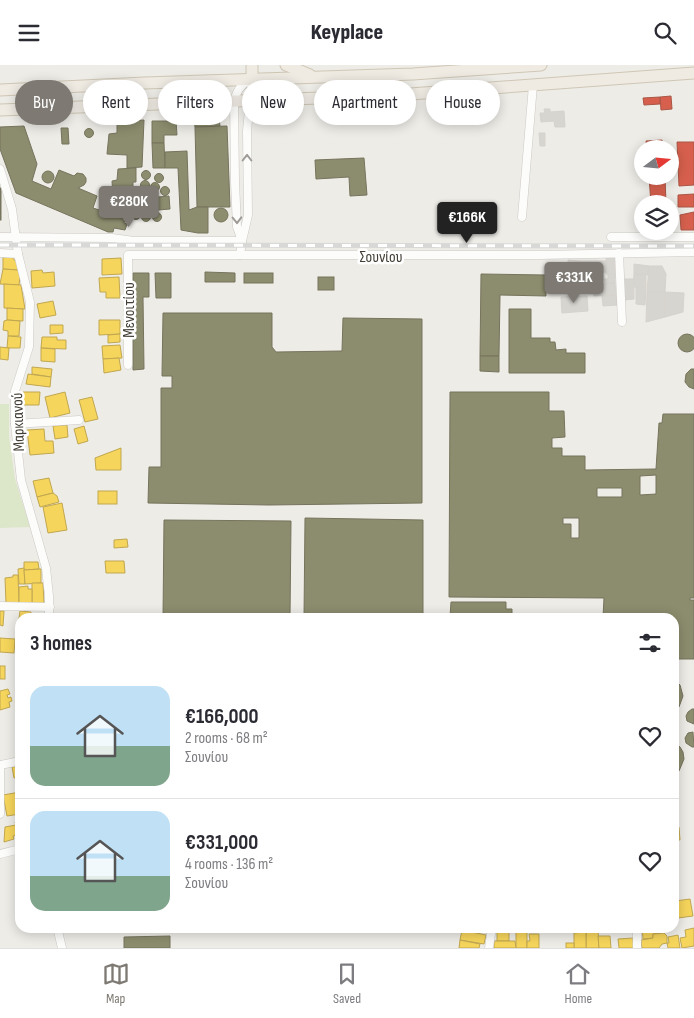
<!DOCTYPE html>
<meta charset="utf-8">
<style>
:root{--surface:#fff;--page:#f7f7f7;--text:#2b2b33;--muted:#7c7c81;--line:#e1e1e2;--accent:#7e7a73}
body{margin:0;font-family:"Sofia Sans Condensed",sans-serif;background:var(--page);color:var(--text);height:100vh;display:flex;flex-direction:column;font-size:19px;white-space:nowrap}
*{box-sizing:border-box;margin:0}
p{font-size:16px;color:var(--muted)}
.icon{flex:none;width:28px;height:28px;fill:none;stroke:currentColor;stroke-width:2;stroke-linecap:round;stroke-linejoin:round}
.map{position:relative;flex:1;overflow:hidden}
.drawer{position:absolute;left:15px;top:548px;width:664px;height:320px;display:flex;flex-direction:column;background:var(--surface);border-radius:15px;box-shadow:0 2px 12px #0003}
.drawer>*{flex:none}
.guide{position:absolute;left:15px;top:15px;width:665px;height:45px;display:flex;gap:10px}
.needle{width:32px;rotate:74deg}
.controls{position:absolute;left:634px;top:75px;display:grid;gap:10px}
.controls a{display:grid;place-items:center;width:45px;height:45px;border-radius:50%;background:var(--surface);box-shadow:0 2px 12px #0003;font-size:25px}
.price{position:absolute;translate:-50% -42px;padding:0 11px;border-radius:5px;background:var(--accent);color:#fff;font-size:16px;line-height:32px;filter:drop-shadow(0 1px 2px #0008)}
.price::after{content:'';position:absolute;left:50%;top:30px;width:15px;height:11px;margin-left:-8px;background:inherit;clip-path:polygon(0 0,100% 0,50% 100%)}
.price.current{background:#222;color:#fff}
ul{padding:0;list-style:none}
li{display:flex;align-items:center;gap:15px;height:125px;padding:0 15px}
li+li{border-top:1px solid var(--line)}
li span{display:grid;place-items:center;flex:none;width:140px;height:100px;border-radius:15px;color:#555}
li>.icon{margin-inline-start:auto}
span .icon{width:60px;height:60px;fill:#fffc;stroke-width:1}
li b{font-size:21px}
h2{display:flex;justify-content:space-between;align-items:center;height:60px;padding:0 15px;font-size:21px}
.pill{padding:0 18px;border-radius:22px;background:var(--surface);box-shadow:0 2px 12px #0003;font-size:18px;line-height:45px}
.pill.current{background:var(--accent);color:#fff}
header{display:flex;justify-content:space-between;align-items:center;height:65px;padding:0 15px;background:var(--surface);font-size:22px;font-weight:800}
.tabs{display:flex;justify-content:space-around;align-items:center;height:70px;border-top:1px solid var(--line);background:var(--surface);font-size:14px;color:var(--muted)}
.tabs a{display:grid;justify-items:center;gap:2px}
.tabs .current{color:var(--accent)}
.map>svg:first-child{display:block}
.green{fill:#dbe7c8}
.homes{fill:#f6d55c;stroke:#c0a750}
.shops{fill:#d6604d;stroke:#aa5646}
.industry{fill:#8c8c6e;stroke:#76745d;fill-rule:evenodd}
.building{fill:#d7d5d0;stroke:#d6d3cd}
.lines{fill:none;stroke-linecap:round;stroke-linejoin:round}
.minor-casing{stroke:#ccc9c5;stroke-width:9}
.primary-casing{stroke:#cfc7b5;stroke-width:13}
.minor{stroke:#fcfcfb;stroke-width:8}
.primary{stroke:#efebe3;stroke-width:11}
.rail-casing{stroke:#d8d8d7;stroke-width:5}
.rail{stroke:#fff;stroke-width:3;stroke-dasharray:9;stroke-linecap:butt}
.oneway{stroke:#9f9c98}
.labels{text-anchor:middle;stroke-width:5;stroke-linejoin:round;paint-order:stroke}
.street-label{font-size:16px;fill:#423d34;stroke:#fff}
</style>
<header><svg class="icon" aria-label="menu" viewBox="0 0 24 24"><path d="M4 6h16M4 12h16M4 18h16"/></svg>Keyplace<svg class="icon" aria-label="search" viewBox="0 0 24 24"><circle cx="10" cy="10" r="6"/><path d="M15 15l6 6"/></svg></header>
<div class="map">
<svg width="694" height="883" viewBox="0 0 694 883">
<rect width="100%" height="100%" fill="#eeece7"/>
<polygon class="green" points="0,339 9,339 9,371 15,414 30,462 0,463"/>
<g class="homes">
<polygon points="3,192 12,192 17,198 18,205 3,204"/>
<polygon points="121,193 122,209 102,210 102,194"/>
<polygon points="3,204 18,205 20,211 19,220 0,219"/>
<polygon points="42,205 43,208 54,207 55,221 32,223 31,206"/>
<polygon points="119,212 120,233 106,233 106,227 100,227 99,213"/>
<polygon points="4,219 21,220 25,244 4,243"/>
<polygon points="53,236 56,250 40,253 37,239"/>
<polygon points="7,243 23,244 23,256 7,255"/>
<polygon points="7,255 20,256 19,271 8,271 8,266 3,265 4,256"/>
<polygon points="99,255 120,255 120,269 99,270"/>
<polygon points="50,260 63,260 63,268 50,269"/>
<polygon points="120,269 120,277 108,278 108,270"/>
<polygon points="8,271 21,272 20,283 7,283"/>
<polygon points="42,272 57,272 57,275 66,275 66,284 41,283"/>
<polygon points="120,280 122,293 103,294 102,281"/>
<polygon points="0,282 9,283 8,295 0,294"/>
<polygon points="41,283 55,284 55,297 41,296"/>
<polygon points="119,293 121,305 104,308 103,294"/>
<polygon points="32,302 52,304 51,312 32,309"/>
<polygon points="28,309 51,312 50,322 26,319"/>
<polygon points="23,327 40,327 39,340 23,340"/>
<polygon points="65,327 70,348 50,353 45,332"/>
<polygon points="92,332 98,354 85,357 79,335"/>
<polygon points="67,360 68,372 55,374 53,361"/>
<polygon points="84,361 88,376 78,379 74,364"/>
<polygon points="44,364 45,376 53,376 54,388 30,390 27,365"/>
<polygon points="121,383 121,405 96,405 95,393"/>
<polygon points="49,413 53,428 37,432 33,416"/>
<rect x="98" y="426" width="19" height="13"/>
<polygon points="53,428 57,431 59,437 40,442 37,432"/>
<polygon points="62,438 67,465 48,468 43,442"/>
<polygon points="127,474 128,482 114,483 114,475"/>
<polygon points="105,496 124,496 125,508 106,508"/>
<polygon points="24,497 38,497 39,504 24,505"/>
<polygon points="24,503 25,519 19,519 18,504"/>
<polygon points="41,504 41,518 25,519 24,505"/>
<polygon points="13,510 18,510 19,538 6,538 5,513 13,512"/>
<polygon points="32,518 43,518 44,539 32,538"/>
<polygon points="28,521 28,524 32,524 32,538 19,538 19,522"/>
<polygon points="0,546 4,546 3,561 0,560"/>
<polygon points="20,546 31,547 31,552 20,552 20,568 17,568"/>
<polygon points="0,573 15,574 14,588 0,587"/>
<rect x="0" y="601" width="5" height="13"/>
<polygon points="8,624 10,629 7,630 8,633 11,632 12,636 9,637 10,642 0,645 0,626"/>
<polygon points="20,701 20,712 14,713 12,702"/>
<polygon points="20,727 20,749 7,751 3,730"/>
<polygon points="674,756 675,762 679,762 680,775 674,775"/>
<polygon points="15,757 20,757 20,773 18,774 17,770 13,771 14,774 4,777 5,762 16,760"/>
<polygon points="690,834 693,851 678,853 675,836"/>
<rect x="497" y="862" width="12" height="14"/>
<polygon points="520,862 527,862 527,883 516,883 516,866 520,866"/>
<polygon points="642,862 657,862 658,869 653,869 653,873 643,874"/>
<polygon points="694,863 694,881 682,883 680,873 686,872 685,865"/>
<polygon points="598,864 599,883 586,883 586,865"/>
<polygon points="462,865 486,870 484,879 460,875"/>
<polygon points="586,867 586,883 574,883 574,868"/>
<polygon points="664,868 667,871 667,878 662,879 659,883 642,883 641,875 653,873 653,869"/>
<polygon points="529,869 539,869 539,883 527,883 527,876 530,876"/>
<polygon points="678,870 680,883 668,883 667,878 669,878 668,872"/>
<polygon points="598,871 610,871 611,883 599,883"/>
<polygon points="633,873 634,883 619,883 618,874"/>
<polygon points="460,875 480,879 479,883 459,883"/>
<polygon points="494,876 515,876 516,883 494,883"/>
<rect x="566" y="878" width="8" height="5"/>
</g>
<g class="shops">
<polygon points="671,31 672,44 661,45 660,32"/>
<polygon points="660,32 660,39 644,40 643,33"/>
<polygon points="662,75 663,84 647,84 646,76"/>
<polygon points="677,77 694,77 694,120 679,121"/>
<polygon points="649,111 665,111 666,139 651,139"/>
<polygon points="694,129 694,142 678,142 678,130"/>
<polygon points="694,147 694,165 681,165 680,150"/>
</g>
<g class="industry">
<polygon points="219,53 220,61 195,62 194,54"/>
<polygon points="144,55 142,102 127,103 127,90 107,89 109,69 117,68 117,57"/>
<polygon points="152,56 176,56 177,70 164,70 164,78 152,78"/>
<polygon points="24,61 37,99 32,116 51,124 59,105 74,111 77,108 83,109 86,113 86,117 84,120 78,123 97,131 93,143 115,150 119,136 126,139 122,153 125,154 124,158 127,159 125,165 114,163 113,167 108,167 16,128 0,84 0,62"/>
<polygon points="227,61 230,142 197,142 195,62"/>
<polygon points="61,63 68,63 69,79 62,79"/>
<circle cx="89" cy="68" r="4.5"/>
<polygon points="152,78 164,78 165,103 153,103"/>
<polygon points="187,86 189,145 197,142 208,142 208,168 198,168 181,165 178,103 165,103 165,87"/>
<polygon points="364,93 367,130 350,131 349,112 316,114 315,95"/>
<polygon points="136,103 136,117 133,117 133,132 113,132 112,116 117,115 118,104"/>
<circle cx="146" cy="110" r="4.5"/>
<circle cx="48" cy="112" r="6"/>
<circle cx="159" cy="113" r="4.5"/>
<circle cx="145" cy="120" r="4.5"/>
<circle cx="155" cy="122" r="4.5"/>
<circle cx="165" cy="126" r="4.5"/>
<rect x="0" y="123" width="1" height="32"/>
<circle cx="149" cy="131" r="4.5"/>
<circle cx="139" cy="132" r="4.5"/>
<polygon points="169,131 170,144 158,145 158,132"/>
<circle cx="108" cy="140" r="7"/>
<circle cx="148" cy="141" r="4.5"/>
<circle cx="221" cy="150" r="7"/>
<circle cx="136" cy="150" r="4.5"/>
<circle cx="146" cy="152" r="4.5"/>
<circle cx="157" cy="152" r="4.5"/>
<polygon points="205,207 235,208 235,217 205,217"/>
<polygon points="133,208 149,208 149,232 143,232 144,304 133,305"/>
<polygon points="155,208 171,208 171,233 156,233"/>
<rect x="244" y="208" width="29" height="10"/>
<polygon points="481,209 546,210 546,231 500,230 499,291 480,291"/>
<rect x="318" y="212" width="16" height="13"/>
<polygon points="509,244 531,244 531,273 550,273 550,277 555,277 556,285 566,284 566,288 585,288 585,308 509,308"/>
<polygon points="163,248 272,248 272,282 276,287 342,286 343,253 422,254 422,438 269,440 148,438 149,402 161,402 161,323 172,323 172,311 162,311"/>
<circle cx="687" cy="278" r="9"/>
<polygon points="480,291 499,291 499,307 480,306"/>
<polygon points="691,304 694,304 694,324 689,322 685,317 686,309"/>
<path d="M450 327H549V346H564L565 372 552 373V383H562V391H585V405L656 404 659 358H662L663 349H694V533H690V535H694V594H674V552H603L604 533 449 532ZM656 410V429L640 430V411ZM597 423H622V432H597ZM563 453H579V473H571V459H563Z"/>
<polygon points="305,453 423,455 423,552 304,552"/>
<polygon points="164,455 291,456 290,552 163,552"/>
<polygon points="451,537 506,537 506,544 512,544 512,552 450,552"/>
<polygon points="674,614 680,620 683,631 679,642 674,647"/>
<polygon points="692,644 694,644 694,659 687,656 686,651 688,647"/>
<polygon points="693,667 694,682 692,682 686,678 685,673 688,668"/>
<polygon points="674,677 680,682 683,687 684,694 679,706 674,711"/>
<polygon points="170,871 170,883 124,883 124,872"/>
</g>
<g class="building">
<polygon points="544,44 550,44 550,47 564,46 565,62 555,62 554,56 541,57 540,48 545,48"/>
<polygon points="539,68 545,68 545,81 540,81"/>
<polygon points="615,191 615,209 606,209 606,192"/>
<polygon points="568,195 580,196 580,208 569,208"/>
<rect x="580" y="196" width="14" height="12"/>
<polygon points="594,196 606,196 606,207 594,208"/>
<polygon points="634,199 649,201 648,210 634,209"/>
<polygon points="649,201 662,201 666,209 665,227 647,227"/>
<polygon points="608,209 615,209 615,218 605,219 604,214 608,214"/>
<polygon points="634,209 646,209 646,222 633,222"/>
<polygon points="623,214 634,214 634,234 624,235"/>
<polygon points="615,218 616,230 594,231 593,220"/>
<polygon points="636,222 646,222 645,240 636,239"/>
<polygon points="647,227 665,227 665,252 646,257"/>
<polygon points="665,227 684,228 683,247 665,252"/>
<polygon points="616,230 617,240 603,241 602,231"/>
<polygon points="587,231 588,246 562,248 561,232"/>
</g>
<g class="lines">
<g class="minor-casing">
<g id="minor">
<polyline points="0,104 12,144 18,189 30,237 29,282 15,326 15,359 21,415 46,503 49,531 49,552"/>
<polyline points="522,152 533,20"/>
<polyline points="0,172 112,173 134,176 242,176"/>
<polyline points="611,172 694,172"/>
<path d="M242 176 237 162 235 117 234 36C237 26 240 20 250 15"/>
<polyline points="0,188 18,189"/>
<polyline points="619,188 622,257"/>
<polyline points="240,190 242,176 248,150 247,66 252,14"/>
<polyline points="128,300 128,190 540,190 694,187"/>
<polyline points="15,359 79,355"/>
<polyline points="0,541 50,542"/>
<polyline points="0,700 0,749"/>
<polyline points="0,700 20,696"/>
<polyline points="0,789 20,784"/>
<polyline points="57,862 62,883"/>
<polyline points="637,862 637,883"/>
<polyline points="489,883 492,862"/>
</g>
</g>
<g class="primary-casing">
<g id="primary">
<polyline points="286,0 310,10"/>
<polyline points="252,14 252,0"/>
<polyline points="0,25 145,18 413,9 541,0"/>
<polyline points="0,45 397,30 694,8"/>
</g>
</g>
<use href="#minor" class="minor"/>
<use href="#primary" class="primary"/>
<g class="rail-casing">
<polyline id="rail" points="0,180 694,181"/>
</g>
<use href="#rail" class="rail"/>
</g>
<defs><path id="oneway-chevron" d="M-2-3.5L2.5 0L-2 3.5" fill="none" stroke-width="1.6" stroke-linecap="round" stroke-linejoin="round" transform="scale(1.25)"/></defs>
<g class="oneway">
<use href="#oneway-chevron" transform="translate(247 93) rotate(-90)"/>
<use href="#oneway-chevron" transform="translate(237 155) rotate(89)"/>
</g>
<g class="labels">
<g class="street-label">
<text x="381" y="197">Σουνίου</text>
<text transform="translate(128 245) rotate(-90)" y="6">Μενοιτίου</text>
<text transform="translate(17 357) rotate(-92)" y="6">Μαρκιανού</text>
</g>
</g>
</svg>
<div class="controls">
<a><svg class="needle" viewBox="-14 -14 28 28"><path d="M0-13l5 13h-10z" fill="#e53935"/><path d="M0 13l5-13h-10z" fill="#7c7c81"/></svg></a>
<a><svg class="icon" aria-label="layers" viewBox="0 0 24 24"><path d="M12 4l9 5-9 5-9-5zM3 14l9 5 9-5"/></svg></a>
</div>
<b class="price" style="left:129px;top:163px">€280K</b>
<b class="price current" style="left:467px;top:179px">€166K</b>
<b class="price" style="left:574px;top:239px">€331K</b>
<div class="guide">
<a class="pill current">Buy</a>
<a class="pill">Rent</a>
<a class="pill">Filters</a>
<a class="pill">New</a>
<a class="pill">Apartment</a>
<a class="pill">House</a>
</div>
<section class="drawer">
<h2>3 homes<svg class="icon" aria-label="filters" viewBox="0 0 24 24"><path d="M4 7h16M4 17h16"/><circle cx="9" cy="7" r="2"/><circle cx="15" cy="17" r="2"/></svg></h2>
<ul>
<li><span style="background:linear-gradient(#bfe0f5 60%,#7fa58c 0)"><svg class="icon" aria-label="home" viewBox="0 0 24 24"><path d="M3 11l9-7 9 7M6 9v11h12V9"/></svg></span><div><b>€166,000</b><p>2 rooms · 68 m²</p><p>Σουνίου</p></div><svg class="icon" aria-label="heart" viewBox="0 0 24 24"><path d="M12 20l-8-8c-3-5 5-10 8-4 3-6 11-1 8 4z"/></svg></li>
<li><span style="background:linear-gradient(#bfe0f5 65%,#7fa58c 0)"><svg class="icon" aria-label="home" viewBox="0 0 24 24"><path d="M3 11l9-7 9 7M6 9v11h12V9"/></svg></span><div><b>€331,000</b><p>4 rooms · 136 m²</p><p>Σουνίου</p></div><svg class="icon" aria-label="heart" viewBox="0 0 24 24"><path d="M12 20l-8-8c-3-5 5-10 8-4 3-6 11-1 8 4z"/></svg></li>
</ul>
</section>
</div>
<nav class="tabs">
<a class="current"><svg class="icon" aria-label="map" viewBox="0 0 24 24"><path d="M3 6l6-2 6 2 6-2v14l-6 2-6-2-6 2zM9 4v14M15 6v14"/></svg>Map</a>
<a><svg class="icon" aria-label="saved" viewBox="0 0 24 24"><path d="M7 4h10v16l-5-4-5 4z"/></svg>Saved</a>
<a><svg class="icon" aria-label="home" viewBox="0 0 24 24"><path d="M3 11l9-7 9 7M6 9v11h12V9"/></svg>Home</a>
</nav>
